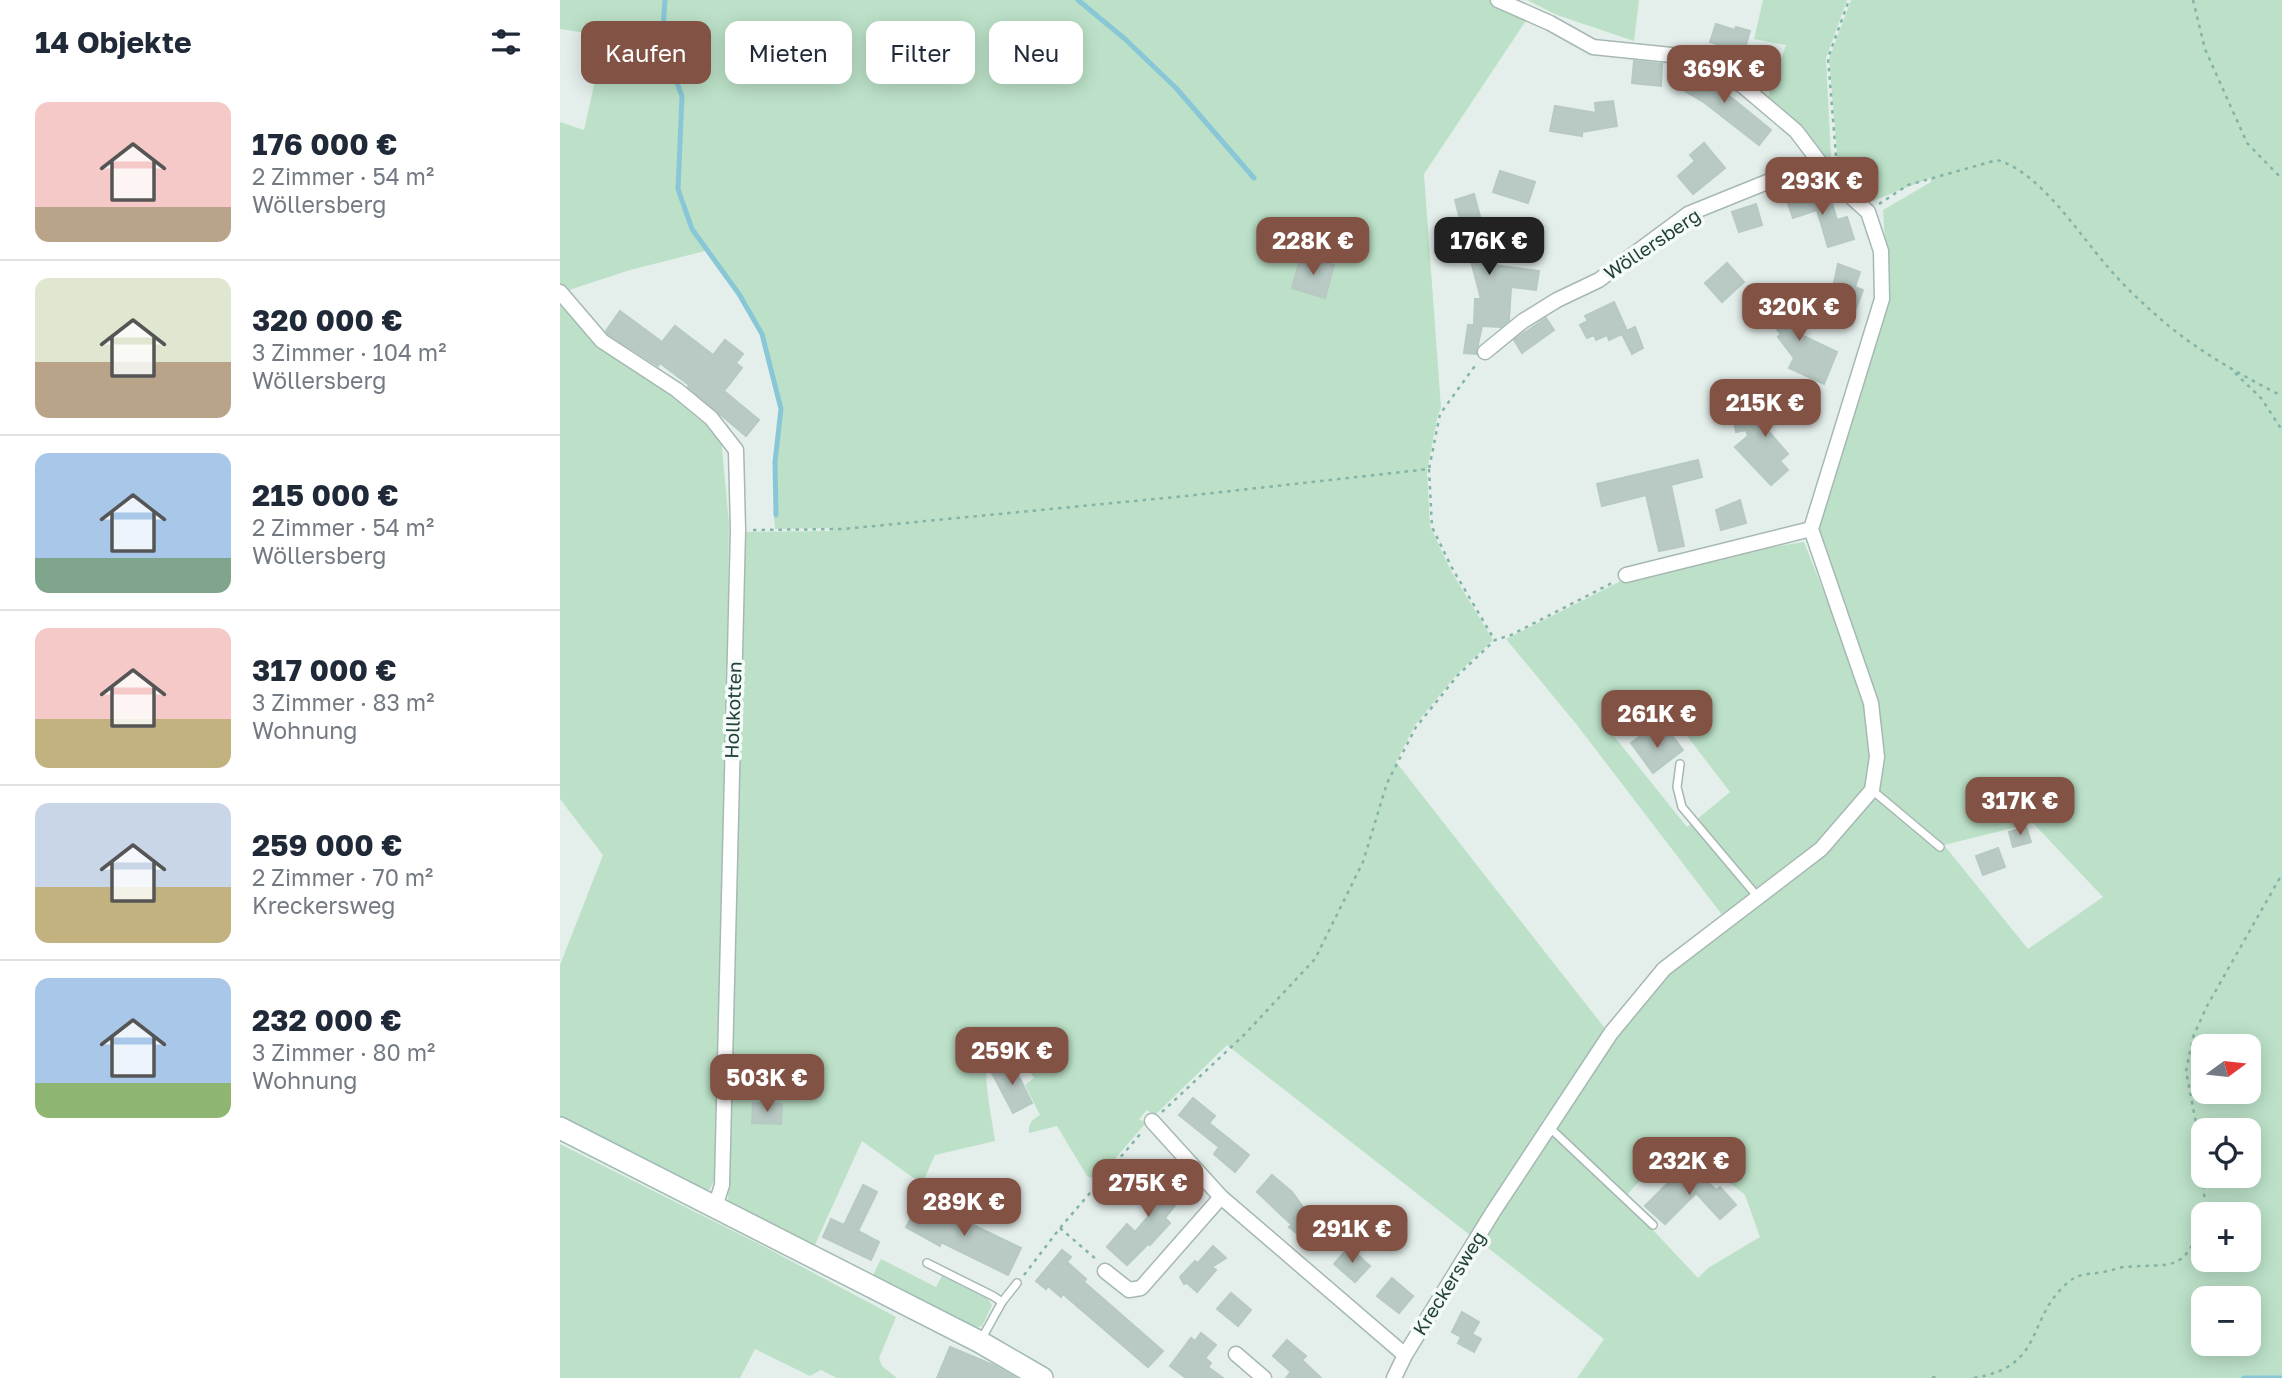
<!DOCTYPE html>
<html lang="de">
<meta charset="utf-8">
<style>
:root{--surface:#fff;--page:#f6f6f7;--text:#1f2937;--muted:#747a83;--line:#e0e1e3;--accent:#825345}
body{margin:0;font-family:"Golos Text",sans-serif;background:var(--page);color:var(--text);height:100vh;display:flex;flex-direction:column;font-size:26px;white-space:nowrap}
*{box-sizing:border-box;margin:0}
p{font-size:23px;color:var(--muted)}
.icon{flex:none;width:38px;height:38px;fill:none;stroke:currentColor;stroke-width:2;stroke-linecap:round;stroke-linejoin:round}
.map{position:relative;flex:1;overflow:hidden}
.sheet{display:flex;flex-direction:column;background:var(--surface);width:560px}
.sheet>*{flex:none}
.hud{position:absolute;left:21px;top:21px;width:665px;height:63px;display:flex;gap:14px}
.needle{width:46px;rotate:75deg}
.fabs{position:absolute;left:1631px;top:1034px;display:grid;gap:14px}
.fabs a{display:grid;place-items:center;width:70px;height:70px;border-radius:14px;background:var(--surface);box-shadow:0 4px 18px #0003;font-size:35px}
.price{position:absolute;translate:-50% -60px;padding:0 16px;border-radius:14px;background:var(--accent);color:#fff;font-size:23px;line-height:46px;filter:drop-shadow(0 2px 4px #0008)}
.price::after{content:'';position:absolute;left:50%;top:42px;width:21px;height:16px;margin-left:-10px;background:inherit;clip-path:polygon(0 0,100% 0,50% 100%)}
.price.current{background:#222;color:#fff}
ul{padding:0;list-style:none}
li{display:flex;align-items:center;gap:21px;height:175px;padding:0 35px}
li+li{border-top:2px solid var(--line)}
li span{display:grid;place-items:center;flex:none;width:196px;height:140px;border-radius:14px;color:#555}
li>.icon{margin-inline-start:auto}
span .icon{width:84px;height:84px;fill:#fffc;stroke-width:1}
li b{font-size:30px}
h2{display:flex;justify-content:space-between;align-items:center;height:84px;padding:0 35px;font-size:30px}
.tag{padding:0 24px;border-radius:14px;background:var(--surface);box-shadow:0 4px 18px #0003;font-size:24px;line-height:63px}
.tag.current{background:var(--accent);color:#fff}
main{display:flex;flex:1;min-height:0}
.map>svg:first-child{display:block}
.green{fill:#bce1c8;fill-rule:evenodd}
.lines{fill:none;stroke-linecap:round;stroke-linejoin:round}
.stream{stroke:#89c7d7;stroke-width:5}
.building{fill:#b9cac4;stroke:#b6c9c2;stroke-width:2}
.lane-casing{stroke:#a6b8b3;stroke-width:10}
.street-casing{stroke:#a6b8b3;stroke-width:17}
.secondary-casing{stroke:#a2bbb4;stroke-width:24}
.path{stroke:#83b4a7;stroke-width:2.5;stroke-dasharray:3.5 5;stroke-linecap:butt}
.lane{stroke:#fff;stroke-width:7}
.street{stroke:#fff;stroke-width:14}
.secondary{stroke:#fff;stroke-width:21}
.labels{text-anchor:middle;stroke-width:7;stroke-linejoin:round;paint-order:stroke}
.street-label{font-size:19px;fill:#22423b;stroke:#f5fbf8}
</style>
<main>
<section class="sheet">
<h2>14 Objekte<svg class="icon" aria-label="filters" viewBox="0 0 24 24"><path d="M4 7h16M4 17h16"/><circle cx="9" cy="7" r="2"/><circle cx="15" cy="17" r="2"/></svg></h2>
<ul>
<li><span style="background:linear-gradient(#f6c9c9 75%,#b9a48a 0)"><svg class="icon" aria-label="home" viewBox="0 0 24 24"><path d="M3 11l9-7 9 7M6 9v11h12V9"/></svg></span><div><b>176 000 €</b><p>2 Zimmer · 54 m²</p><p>Wöllersberg</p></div></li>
<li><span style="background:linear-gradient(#dfe7d0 60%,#b9a48a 0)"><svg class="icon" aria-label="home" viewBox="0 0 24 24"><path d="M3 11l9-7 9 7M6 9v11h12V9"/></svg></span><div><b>320 000 €</b><p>3 Zimmer · 104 m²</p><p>Wöllersberg</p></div></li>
<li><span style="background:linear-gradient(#a9c7e8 75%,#7fa58c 0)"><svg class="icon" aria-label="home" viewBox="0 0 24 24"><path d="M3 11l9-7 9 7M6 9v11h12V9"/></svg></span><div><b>215 000 €</b><p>2 Zimmer · 54 m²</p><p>Wöllersberg</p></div></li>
<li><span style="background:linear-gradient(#f6c9c9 65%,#c2b280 0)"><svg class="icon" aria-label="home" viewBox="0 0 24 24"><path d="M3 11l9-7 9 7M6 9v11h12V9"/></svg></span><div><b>317 000 €</b><p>3 Zimmer · 83 m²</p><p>Wohnung</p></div></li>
<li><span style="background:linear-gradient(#c9d6e8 60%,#c2b280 0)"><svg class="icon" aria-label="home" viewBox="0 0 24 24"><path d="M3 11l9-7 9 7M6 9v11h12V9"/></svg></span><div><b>259 000 €</b><p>2 Zimmer · 70 m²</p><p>Kreckersweg</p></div></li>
<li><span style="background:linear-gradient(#a9c7e8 75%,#8fb573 0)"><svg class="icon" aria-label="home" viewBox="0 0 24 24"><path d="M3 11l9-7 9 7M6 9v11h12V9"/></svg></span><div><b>232 000 €</b><p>3 Zimmer · 80 m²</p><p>Wohnung</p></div></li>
</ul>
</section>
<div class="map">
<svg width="1722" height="1378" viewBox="0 0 1722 1378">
<rect width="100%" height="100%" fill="#e4efeb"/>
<g class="green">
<path d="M0 0H931L967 19 864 174 881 408 878 414 867 471 870 526 891 571 933 640 897 674 855 725 836 762 1047 1031 910 1235 667 1045 595 1115 587 1110 579 1119 584 1122V1125L537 1180 527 1176 497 1126 469 1133C468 1123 472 1120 480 1115L465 1085 474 1078 468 1067 458 1072 448 1055 442 1051C436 1053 431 1055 428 1061 422 1074 433 1124 435 1141L375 1155 362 1184 302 1141 253 1249 168 1205 171 940 180 532 272 531 273 528 215 529 214 517 218 516 216 462 222 409 203 333 179 293 149 250 70 270 3 292 0 288V122L24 130 45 36 0 29Z"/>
<polygon points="967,0 1079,0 1074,41 997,15"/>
<polygon points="1203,0 1287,0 1266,58 1271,158 1265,160 1244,131 1208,97 1226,45 1194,39"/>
<path d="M1291 0H1722V1378H1017L1044 1339 918 1240 990 1130 1093 1227 1092 1229 1138 1278 1148 1268 1200 1237 1185 1195 1117 1140 1065 1197 994 1126 1054 1035 1105 972 1199 900 1312 793 1380 850 1384 845 1315 789 1320 757 1256 535 1272 477 1329 305 1323 210 1371 182 1370 178 1308 203 1287 172 1278 166 1269 59ZM1473 823 1543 897 1468 949 1384 845ZM1643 1046H1689V1092H1643ZM1643 1130H1689V1176H1643ZM1643 1214H1689V1260H1643ZM1643 1298H1689V1344H1643Z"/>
<polygon points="0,297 40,345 115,399 161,437 169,524 163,940 156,1177 150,1189 146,1191 0,1121 0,965 43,855 0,799"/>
<polygon points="1244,542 1308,704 1314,757 1309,789 1259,846 1197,893 1136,820 1170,792 1101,702 1053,735 1127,827 1133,823 1193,895 1163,916 1017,725 946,639 1067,578 1153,556"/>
<polygon points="0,1144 203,1246 336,1317 319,1358 322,1366 337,1378 277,1378 261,1370 250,1376 195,1349 180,1378 0,1378"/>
<polygon points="321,1259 376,1287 382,1276 428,1299 432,1305 422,1326 412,1328 315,1277 314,1273"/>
</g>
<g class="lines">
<g class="stream">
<polyline points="105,0 102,43 122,96 118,189 132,229 179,294 202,334 221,409 215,462 216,515"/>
<polyline points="518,0 565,39 616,88 694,178"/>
<polyline points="1684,1378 1722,1378"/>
</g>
</g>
<g class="building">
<polygon points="1156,24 1175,30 1176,27 1190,31 1185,48 1171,44 1170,48 1150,42"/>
<polygon points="1074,61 1102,64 1101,86 1072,83"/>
<polygon points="1128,69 1152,78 1151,81 1211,130 1199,145 1145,103 1118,87"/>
<polygon points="1053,101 1057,126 1022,132 1022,136 990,131 995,106 1036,113 1035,103"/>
<polygon points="1144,143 1165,168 1133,194 1118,176 1135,161 1130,155"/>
<polygon points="940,171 975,182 968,203 933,192"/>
<polygon points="1253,190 1257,205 1271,200 1277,220 1287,217 1294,239 1268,247 1257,210 1233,218 1226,198"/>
<polygon points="914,194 926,239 921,240 927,264 979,271 976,290 951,287 949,320 941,327 922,326 916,354 904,353 908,325 914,325 915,299 921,299 895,200"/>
<polygon points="1196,204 1202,225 1179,232 1172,212"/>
<polygon points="741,256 774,265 765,298 732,288"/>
<polygon points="1167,263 1184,282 1162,302 1145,283"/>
<polygon points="1278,264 1300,272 1295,287 1303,290 1292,318 1268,309 1274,292 1272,292"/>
<polygon points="1221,292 1227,299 1233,312 1227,318 1237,333 1277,352 1264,384 1229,368 1234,358 1218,337 1221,334 1200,311"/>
<polygon points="1054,302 1067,331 1075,327 1083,348 1072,354 1062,334 1049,340 1047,335 1036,340 1034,335 1027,338 1020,325 1028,321 1025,316"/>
<polygon points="60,311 102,342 115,326 153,355 165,340 183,354 176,363 182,368 164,391 199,420 186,436 128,387 129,385 100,363 98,366 48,334 46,331"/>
<polygon points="986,318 994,330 962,353 954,340"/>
<polygon points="1225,395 1229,420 1204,426 1228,454 1220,461 1228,470 1211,485 1175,447 1188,436 1186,430 1176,432 1174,422 1204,413 1202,399"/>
<polygon points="1138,460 1142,477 1111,485 1124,546 1099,551 1086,495 1042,506 1037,484"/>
<polygon points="1180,500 1186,523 1161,530 1156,510"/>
<polygon points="1087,731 1096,744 1110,733 1123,750 1093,773 1071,743"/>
<polygon points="1466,827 1471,842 1453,847 1449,832"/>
<polygon points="1438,848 1445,867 1423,875 1416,856"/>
<polygon points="451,1061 472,1103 453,1113 431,1071"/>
<polygon points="633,1098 655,1116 649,1123 689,1155 675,1172 654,1154 659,1147 619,1115"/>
<polygon points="193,1103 222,1104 221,1124 192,1123"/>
<polygon points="1131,1166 1156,1190 1160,1187 1176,1205 1160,1219 1136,1193 1105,1224 1085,1206 1110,1181 1113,1184"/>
<polygon points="603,1174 625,1193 605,1218 610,1223 590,1245 588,1244 567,1265 547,1247 567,1224 575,1232 594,1210 575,1193 586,1181 593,1187"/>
<polygon points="712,1175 732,1192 746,1211 766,1228 752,1245 729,1227 732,1225 697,1192"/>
<polygon points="303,1185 317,1192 298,1231 319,1242 311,1260 263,1237 271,1219 284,1225"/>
<polygon points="360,1202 393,1221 395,1216 461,1248 448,1275 381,1242 380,1246 346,1227"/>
<polygon points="653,1246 666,1258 652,1267 656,1270 637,1292 627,1283 624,1284 620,1277 635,1261 638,1263"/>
<polygon points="789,1247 810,1266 795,1282 774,1264"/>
<polygon points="502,1250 511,1257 507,1262 526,1279 524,1282 603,1351 588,1367 503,1294 501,1297 488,1286 486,1289 476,1281"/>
<polygon points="832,1278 853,1296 839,1313 817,1296"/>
<polygon points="671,1293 691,1310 678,1326 657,1309"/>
<polygon points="902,1312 919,1322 912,1334 921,1339 914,1352 898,1343 901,1337 892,1332"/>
<polygon points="641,1333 656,1345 645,1358 651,1363 648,1367 663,1378 626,1378 610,1366 631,1338 635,1341"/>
<polygon points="727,1340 746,1356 742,1360 761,1378 726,1378 731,1372 713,1356"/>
<polygon points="390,1347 433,1365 456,1378 377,1378"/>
</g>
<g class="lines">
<g class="lane-casing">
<g id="lane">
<polyline points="1120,764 1117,787 1122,807 1197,896"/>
<polyline points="1312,790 1380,847"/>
<polyline points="989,1127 1093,1225"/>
<polyline points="367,1263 433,1296 442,1302 422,1338"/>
<polyline points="442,1302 457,1283"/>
</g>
</g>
<g class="street-casing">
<g id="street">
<polyline points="938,0 990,23 1033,47 1121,56 1158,70 1184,87 1236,131 1273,180"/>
<polyline points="0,292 42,341 117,390 151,418 176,450 178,530 162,1185 155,1207"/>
<polyline points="1066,575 1251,529"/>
<polyline points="592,1121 661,1197 845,1355"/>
<polyline points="545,1271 569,1290 581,1288 661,1197"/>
<polyline points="676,1354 704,1378"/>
<polyline points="834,1378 845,1355 933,1212 1051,1033 1104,969 1261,849 1312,790 1317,757 1311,703 1251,529 1322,299 1321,251 1308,212 1273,180 1246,174 1217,178 1128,214 1039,280 997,300 963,321 925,352"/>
</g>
</g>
<g class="secondary-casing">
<polyline id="secondary" points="0,1128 420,1342 482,1378"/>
</g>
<g class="path">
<polyline points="1633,0 1645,49 1687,143 1722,179"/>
<polyline points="1276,156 1268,58 1289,0"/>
<path d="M1319 204 1348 185 1437 160C1480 172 1518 233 1547 266 1562 284 1579 300 1596 315 1634 349 1677 373 1722 396"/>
<polyline points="1675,373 1701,398 1722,430"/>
<polyline points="869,469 872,527 892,568 934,639"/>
<polyline points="193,530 283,529 626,496 869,469 880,414 917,363"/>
<polyline points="602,1112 684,1035 755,959 803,862 827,783 856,727 898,675 935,640 951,635 1054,582"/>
<polyline points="1646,1214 1639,1139 1626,1071 1633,1037 1647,1006 1722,874"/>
<polyline points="500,1228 537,1260"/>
<polyline points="464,1275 500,1228 582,1132"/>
<polyline points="1372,1377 1379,1378"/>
<path d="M1414 1378C1484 1366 1466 1323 1504 1286 1518 1272 1527 1275 1543 1272 1551 1271 1557 1268 1564 1267 1614 1263 1622 1274 1643 1222"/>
</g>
<use href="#lane" class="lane"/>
<use href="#street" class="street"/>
<use href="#secondary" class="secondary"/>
</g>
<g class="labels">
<g class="street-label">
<text transform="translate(1092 244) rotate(-34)" y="7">Wöllersberg</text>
<text transform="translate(173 710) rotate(-88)" y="7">Hollkotten</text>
<text transform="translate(889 1283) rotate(-58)" y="7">Kreckersweg</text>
</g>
</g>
</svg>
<div class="fabs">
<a><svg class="needle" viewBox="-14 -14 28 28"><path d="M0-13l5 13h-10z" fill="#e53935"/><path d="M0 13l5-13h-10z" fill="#747a83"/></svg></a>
<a><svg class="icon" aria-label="locate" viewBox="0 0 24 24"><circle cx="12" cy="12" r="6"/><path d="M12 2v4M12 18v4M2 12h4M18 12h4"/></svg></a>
<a>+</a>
<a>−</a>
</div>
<b class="price" style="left:1164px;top:105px">369K €</b>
<b class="price" style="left:1262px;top:217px">293K €</b>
<b class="price" style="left:753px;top:277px">228K €</b>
<b class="price current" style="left:929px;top:277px">176K €</b>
<b class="price" style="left:1239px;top:343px">320K €</b>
<b class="price" style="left:1205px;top:439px">215K €</b>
<b class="price" style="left:1097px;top:750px">261K €</b>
<b class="price" style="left:1460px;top:837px">317K €</b>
<b class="price" style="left:452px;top:1087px">259K €</b>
<b class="price" style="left:207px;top:1114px">503K €</b>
<b class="price" style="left:1129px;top:1197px">232K €</b>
<b class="price" style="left:588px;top:1219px">275K €</b>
<b class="price" style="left:404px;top:1238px">289K €</b>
<b class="price" style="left:792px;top:1265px">291K €</b>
<div class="hud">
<a class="tag current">Kaufen</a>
<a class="tag">Mieten</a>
<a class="tag">Filter</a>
<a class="tag">Neu</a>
</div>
</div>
</main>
